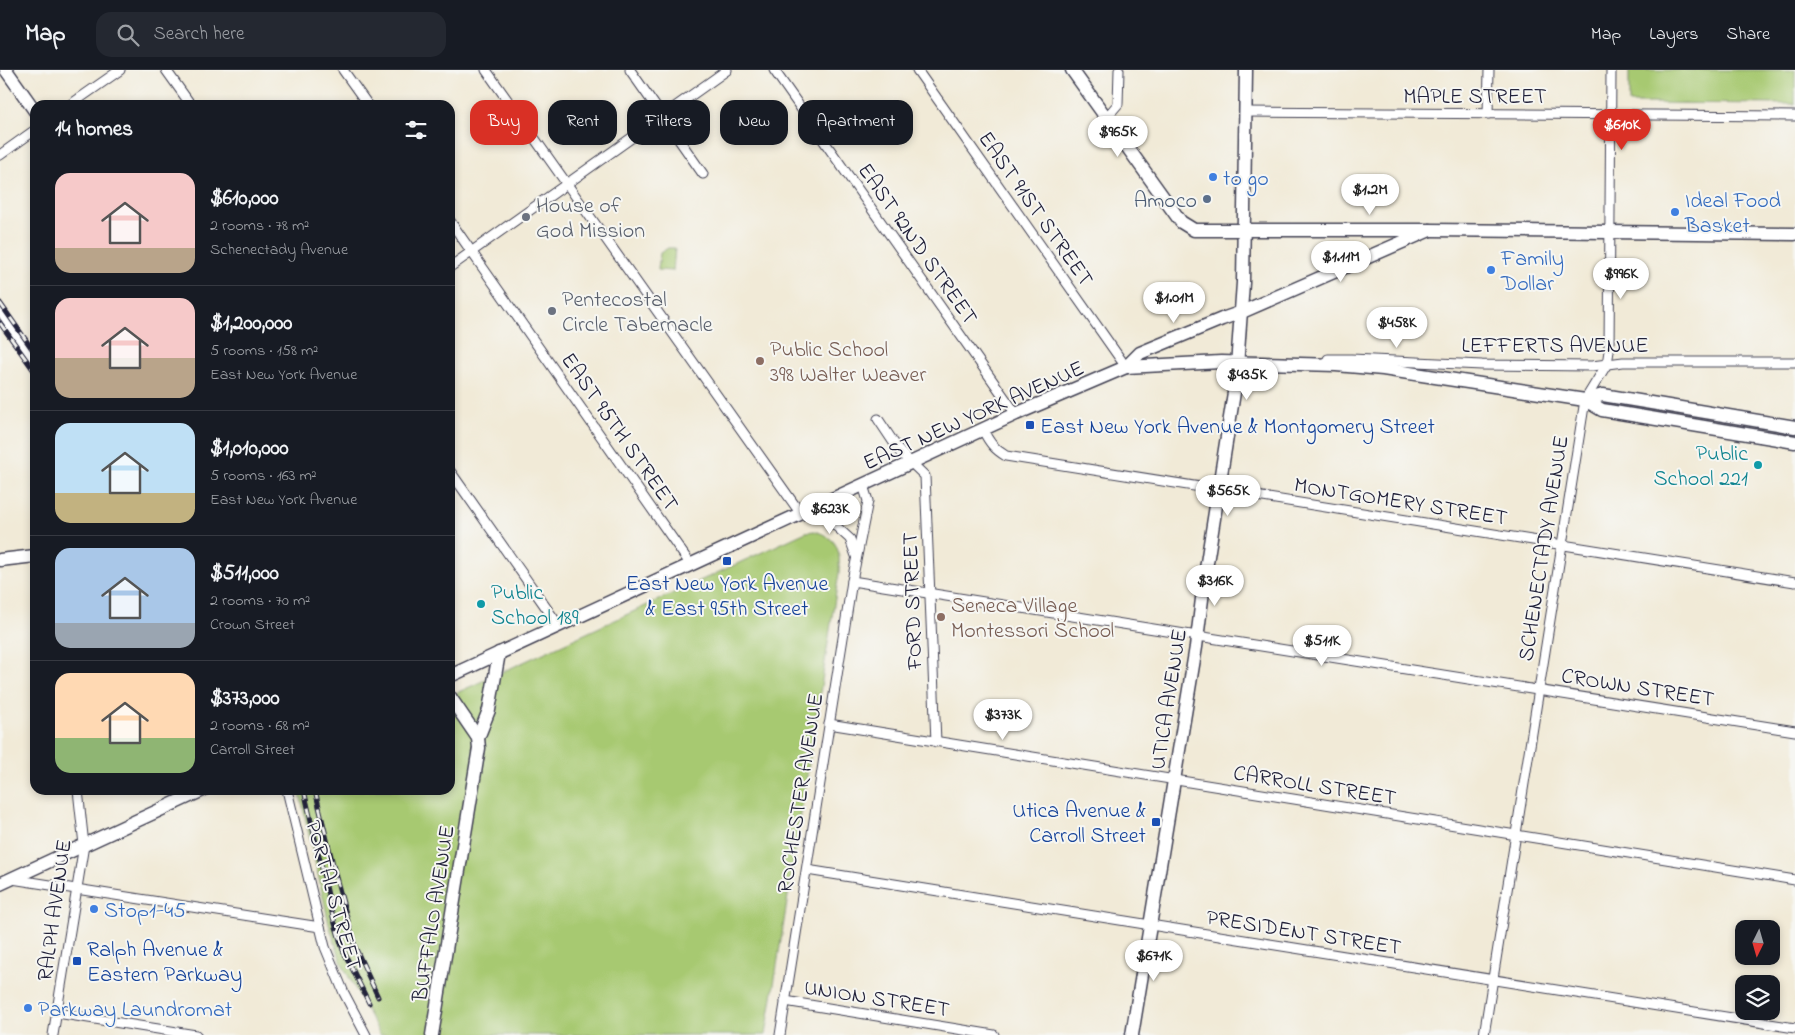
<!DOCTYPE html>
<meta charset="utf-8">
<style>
:root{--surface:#171b24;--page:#242831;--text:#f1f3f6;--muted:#9ea1a6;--line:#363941;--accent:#d93025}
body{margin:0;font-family:"Indie Flower",sans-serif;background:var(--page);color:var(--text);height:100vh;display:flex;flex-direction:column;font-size:19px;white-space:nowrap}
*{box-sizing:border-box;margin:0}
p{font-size:16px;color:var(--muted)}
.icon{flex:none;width:28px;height:28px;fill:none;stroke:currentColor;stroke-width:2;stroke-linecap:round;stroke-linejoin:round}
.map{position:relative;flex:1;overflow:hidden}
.panel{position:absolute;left:30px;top:30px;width:425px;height:695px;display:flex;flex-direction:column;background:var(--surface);border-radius:15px;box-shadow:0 2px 8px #0003}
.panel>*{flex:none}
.top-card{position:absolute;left:470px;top:30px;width:475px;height:45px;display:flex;gap:10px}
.needle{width:32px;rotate:185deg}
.controls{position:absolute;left:1735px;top:850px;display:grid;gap:10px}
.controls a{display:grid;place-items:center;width:45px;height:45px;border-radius:10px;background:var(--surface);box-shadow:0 2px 8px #0003;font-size:25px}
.price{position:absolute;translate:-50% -42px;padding:0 11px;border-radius:18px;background:#fff;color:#222;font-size:16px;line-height:32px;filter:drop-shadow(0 1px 2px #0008)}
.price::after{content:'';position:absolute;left:50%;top:30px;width:15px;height:11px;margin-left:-8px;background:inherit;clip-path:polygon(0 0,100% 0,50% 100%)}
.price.current{background:var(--accent);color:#fff}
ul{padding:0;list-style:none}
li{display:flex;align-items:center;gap:15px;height:125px;padding:0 25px}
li+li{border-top:1px solid var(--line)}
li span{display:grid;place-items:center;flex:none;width:140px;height:100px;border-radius:15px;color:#555}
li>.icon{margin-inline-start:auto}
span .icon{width:60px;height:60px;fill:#fffc;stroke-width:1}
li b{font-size:21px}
h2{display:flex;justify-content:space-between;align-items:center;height:60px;padding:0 25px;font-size:21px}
.chip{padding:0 18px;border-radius:15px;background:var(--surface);box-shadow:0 2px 8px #0003;font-size:18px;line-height:45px}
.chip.current{background:var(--accent);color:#fff}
header{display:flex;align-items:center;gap:30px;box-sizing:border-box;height:70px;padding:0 25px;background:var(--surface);border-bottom:1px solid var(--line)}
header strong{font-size:24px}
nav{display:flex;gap:28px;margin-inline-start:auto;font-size:18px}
.search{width:350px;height:45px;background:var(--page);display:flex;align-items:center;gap:12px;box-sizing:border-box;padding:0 18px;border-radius:15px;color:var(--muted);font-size:19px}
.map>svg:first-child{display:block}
.green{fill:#a7c971;stroke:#647656}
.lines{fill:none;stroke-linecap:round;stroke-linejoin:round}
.street-casing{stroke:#414052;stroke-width:11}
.secondary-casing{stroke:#414052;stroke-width:15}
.street{stroke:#fff;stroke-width:9}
.secondary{stroke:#fff;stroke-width:12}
.rail-casing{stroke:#22223b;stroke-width:5}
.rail{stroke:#f6f6f2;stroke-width:3;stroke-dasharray:9;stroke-linecap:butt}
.shop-dot{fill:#3f7fe0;stroke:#f6f6f2;stroke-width:2}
.service-dot{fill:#5c6f8a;stroke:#f6f6f2;stroke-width:2}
.worship-dot{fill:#6b7280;stroke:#f6f6f2;stroke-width:2}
.education-dot{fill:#8d6e63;stroke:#f6f6f2;stroke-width:2}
.transit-dot{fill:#1a4fb4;stroke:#f6f6f2;stroke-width:2}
.culture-dot{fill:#0f9aa8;stroke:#f6f6f2;stroke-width:2}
.labels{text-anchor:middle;stroke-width:4;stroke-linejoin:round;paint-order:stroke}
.street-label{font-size:22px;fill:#22223b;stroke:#f6f6f2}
.shop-label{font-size:22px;fill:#366cbe;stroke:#f6f6f2;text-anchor:start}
.service-label{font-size:22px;fill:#4e5e75;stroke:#f6f6f2;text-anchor:end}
.worship-label{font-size:22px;fill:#5b616d;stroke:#f6f6f2;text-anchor:start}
.education-label{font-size:22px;fill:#785e54;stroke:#f6f6f2;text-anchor:start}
.transit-label{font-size:22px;fill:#164399;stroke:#f6f6f2;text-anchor:start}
.culture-label{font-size:22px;fill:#0d838f;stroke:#f6f6f2;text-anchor:end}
</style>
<header>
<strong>Map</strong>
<div class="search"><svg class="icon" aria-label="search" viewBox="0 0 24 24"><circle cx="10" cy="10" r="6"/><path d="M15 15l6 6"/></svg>Search here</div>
<nav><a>Map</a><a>Layers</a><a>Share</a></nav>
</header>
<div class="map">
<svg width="1795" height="965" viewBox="0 0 1795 965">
<rect width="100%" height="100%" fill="#f6f6f2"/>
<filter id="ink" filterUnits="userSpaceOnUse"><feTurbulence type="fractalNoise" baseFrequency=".02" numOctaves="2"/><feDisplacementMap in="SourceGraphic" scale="10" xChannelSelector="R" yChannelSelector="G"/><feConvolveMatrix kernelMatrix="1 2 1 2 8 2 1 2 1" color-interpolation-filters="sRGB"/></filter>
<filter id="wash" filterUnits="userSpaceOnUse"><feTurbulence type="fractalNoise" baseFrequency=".0096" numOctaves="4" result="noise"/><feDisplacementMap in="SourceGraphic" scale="20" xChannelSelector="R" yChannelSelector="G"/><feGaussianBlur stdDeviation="1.12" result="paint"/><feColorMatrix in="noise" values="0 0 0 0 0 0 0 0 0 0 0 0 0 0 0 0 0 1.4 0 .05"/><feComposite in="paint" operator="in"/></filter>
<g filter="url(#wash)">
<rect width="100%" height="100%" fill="#f1ead7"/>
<g class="green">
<polygon points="1629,0 1795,0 1795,34 1629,33"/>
<polygon points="668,178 675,178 673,201 658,200 660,183"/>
<path d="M815 461C839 469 840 480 839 503L766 965H380L342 894 330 858 299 720H450V626L806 462Z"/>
</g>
</g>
<g filter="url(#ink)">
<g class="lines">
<g class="street-casing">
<g id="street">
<polyline points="166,0 191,35"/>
<polyline points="343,0 368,35"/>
<polyline points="486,0 801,444"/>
<polyline points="630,0 703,104"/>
<polyline points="774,0 1016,344"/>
<polyline points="917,0 1126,297"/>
<polyline points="70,35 120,0"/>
<polyline points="1245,42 1795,46"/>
<polyline points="1488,44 1489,0"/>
<polyline points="1106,48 1118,34 1119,0"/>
<polyline points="0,85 35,60"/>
<polyline points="450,151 691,495"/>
<polyline points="450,197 727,0"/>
<polyline points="0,240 35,292"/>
<polyline points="1328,289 1351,289 1482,295 1592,296 1623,292 1795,292"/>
<polyline points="878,349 900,382 925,406 936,672"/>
<path d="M983 360C989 372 994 379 1006 386L1795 512"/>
<polyline points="450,401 559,556"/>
<polyline points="818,436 827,448 850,469 856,486"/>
<polyline points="852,511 1795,661"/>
<polyline points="829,654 1795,810"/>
<polyline points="287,720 325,877 344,923 366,965"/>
<polyline points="807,800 1795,958"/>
<polyline points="12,809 320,857"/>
<polyline points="785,931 994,965"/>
<polyline points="57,943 196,965"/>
<polyline points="53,965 84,775 78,720"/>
<polyline points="780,965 852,511 868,431 863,415"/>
<polyline points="1484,965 1585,330 1607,294 1609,281 1611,0"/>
</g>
</g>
<g class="secondary-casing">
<g id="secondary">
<polyline points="6,0 35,41"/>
<polyline points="1072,0 1181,152 1194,160 1430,160 1795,164"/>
<polyline points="1126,297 1221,292 1336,295 1383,299 1585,330 1602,340 1795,372"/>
<polyline points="1585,330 1603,325 1795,357"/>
<polyline points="0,490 35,486"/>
<polyline points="450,606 1016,344 1126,297 1140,283 1222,249 1242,242 1430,160"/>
<polyline points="478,668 489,640 499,583"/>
<polyline points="0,814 203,720"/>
<polyline points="432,965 479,678 478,668 450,627"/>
<polyline points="1132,965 1196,577 1205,505 1236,310 1243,213 1246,0"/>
</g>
</g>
<use href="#street" class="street"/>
<use href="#secondary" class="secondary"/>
<g class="rail-casing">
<g id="rail">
<polyline points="0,233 35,283"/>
<polyline points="0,253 35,302"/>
<polyline points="304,720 333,847 343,880 369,933"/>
<polyline points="315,720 337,811 355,877 378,927"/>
</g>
</g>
<use href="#rail" class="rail"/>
</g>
</g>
<g class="shop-dot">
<circle cx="1213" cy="107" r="5"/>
<circle cx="1675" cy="142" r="5"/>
<circle cx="1491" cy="200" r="5"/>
<circle cx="94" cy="839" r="5"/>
<circle cx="28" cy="938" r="5"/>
</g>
<circle class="service-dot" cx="1207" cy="129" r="5"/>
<g class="worship-dot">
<circle cx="526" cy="147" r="5"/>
<circle cx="552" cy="241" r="5"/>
</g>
<g class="education-dot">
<circle cx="760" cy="291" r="5"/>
<circle cx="941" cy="547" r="5"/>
</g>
<g class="transit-dot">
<rect x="1025" y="350" width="10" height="10" rx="2.5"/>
<rect x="722" y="486" width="10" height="10" rx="2.5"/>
<rect x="1151" y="747" width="10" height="10" rx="2.5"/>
<rect x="72" y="886" width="10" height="10" rx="2.5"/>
</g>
<g class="culture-dot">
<circle cx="1758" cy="395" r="5"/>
<circle cx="481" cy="534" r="5"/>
</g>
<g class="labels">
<g class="street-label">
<text x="1475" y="33">MAPLE STREET</text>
<text transform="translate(1037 138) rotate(55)" y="8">EAST 91ST STREET</text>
<text transform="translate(919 173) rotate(55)" y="8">EAST 92ND STREET</text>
<text x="1555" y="282">LEFFERTS AVENUE</text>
<text transform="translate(973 344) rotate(-24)" y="8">EAST NEW YORK AVENUE</text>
<text transform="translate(621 361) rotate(55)" y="8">EAST 95TH STREET</text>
<text transform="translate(1401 430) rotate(9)" y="8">MONTGOMERY STREET</text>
<text transform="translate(1542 478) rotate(-81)" y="8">SCHENECTADY AVENUE</text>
<text transform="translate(911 531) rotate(-92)" y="8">FORD STREET</text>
<text transform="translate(1638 616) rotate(9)" y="8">CROWN STREET</text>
<text transform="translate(1167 629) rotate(-81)" y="8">UTICA AVENUE</text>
<text transform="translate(1315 714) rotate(9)" y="8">CARROLL STREET</text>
<text transform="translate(799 723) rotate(-81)" y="8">ROCHESTER AVENUE</text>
<text transform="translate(335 825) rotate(74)" y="8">PORTAL STREET</text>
<text transform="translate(53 840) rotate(-82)" y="8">RALPH AVENUE</text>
<text transform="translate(432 843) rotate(-81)" y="8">BUFFALO AVENUE</text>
<text transform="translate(1304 861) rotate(9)" y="8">PRESIDENT STREET</text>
<text transform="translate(877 927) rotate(9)" y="8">UNION STREET</text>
</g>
<g class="shop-label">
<text x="1223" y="115">to go</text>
<text x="1685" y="137">Ideal Food<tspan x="1685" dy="25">Basket</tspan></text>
<text x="1501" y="195">Family<tspan x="1501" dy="25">Dollar</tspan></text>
<text x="104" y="847">Stop1-45</text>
<text x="38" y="946">Parkway Laundromat</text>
</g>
<g class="service-label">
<text x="1197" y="137">Amoco</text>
</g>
<g class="worship-label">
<text x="536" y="142">House of<tspan x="536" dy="25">God Mission</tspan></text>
<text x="562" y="236">Pentecostal<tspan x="562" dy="25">Circle Tabernacle</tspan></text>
</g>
<g class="education-label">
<text x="770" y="286">Public School<tspan x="770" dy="25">398 Walter Weaver</tspan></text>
<text x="951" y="542">Seneca Village<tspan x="951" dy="25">Montessori School</tspan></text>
</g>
<g class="transit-label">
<text x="1040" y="363">East New York Avenue &amp; Montgomery Street</text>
<text x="727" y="520" text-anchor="middle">East New York Avenue<tspan x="727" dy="25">&amp; East 95th Street</tspan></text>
<text x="1146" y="747" text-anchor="end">Utica Avenue &amp;<tspan x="1146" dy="25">Carroll Street</tspan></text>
<text x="87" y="886">Ralph Avenue &amp;<tspan x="87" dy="25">Eastern Parkway</tspan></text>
</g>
<g class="culture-label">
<text x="1748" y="390">Public<tspan x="1748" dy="25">School 221</tspan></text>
<text x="491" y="529" text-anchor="start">Public<tspan x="491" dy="25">School 189</tspan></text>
</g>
</g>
</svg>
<div class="controls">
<a><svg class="needle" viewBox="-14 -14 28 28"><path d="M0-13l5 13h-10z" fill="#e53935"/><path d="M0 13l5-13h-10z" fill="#9ea1a6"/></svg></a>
<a><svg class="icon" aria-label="layers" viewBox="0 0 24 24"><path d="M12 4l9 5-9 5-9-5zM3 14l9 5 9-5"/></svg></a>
</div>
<b class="price current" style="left:1622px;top:81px">$610K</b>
<b class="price" style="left:1118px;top:88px">$965K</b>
<b class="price" style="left:1370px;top:146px">$1.2M</b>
<b class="price" style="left:1341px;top:213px">$1.11M</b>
<b class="price" style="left:1621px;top:230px">$996K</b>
<b class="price" style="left:1174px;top:254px">$1.01M</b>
<b class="price" style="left:1397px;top:279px">$458K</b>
<b class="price" style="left:1247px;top:331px">$435K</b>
<b class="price" style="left:1228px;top:447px">$565K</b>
<b class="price" style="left:830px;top:465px">$623K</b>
<b class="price" style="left:1215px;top:537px">$316K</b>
<b class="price" style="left:1322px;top:597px">$511K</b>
<b class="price" style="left:1003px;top:671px">$373K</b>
<b class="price" style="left:1154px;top:912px">$671K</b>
<div class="top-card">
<a class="chip current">Buy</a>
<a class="chip">Rent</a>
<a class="chip">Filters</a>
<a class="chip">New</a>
<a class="chip">Apartment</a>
</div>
<section class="panel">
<h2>14 homes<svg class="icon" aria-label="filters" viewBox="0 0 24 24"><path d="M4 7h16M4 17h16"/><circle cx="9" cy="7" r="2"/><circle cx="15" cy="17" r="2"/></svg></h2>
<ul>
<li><span style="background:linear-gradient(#f6c9c9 75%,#b9a48a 0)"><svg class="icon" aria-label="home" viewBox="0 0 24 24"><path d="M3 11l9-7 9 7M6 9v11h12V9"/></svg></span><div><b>$610,000</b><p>2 rooms · 78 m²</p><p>Schenectady Avenue</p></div></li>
<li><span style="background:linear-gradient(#f6c9c9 60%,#b9a48a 0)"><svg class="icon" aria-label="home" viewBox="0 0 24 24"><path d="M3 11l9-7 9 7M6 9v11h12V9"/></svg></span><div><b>$1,200,000</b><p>5 rooms · 158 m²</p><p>East New York Avenue</p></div></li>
<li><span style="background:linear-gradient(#bfe0f5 70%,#c2b280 0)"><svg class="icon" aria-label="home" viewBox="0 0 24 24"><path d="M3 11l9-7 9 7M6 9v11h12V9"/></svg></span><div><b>$1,010,000</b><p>5 rooms · 163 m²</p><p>East New York Avenue</p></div></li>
<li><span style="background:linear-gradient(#a9c7e8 75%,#9aa5b1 0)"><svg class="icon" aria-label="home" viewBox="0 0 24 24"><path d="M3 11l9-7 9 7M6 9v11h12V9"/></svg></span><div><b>$511,000</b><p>2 rooms · 70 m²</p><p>Crown Street</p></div></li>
<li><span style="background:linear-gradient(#ffd9b3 65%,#8fb573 0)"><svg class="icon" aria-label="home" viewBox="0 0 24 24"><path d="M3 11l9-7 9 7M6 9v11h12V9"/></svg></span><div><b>$373,000</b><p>2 rooms · 68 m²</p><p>Carroll Street</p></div></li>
</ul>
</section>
</div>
